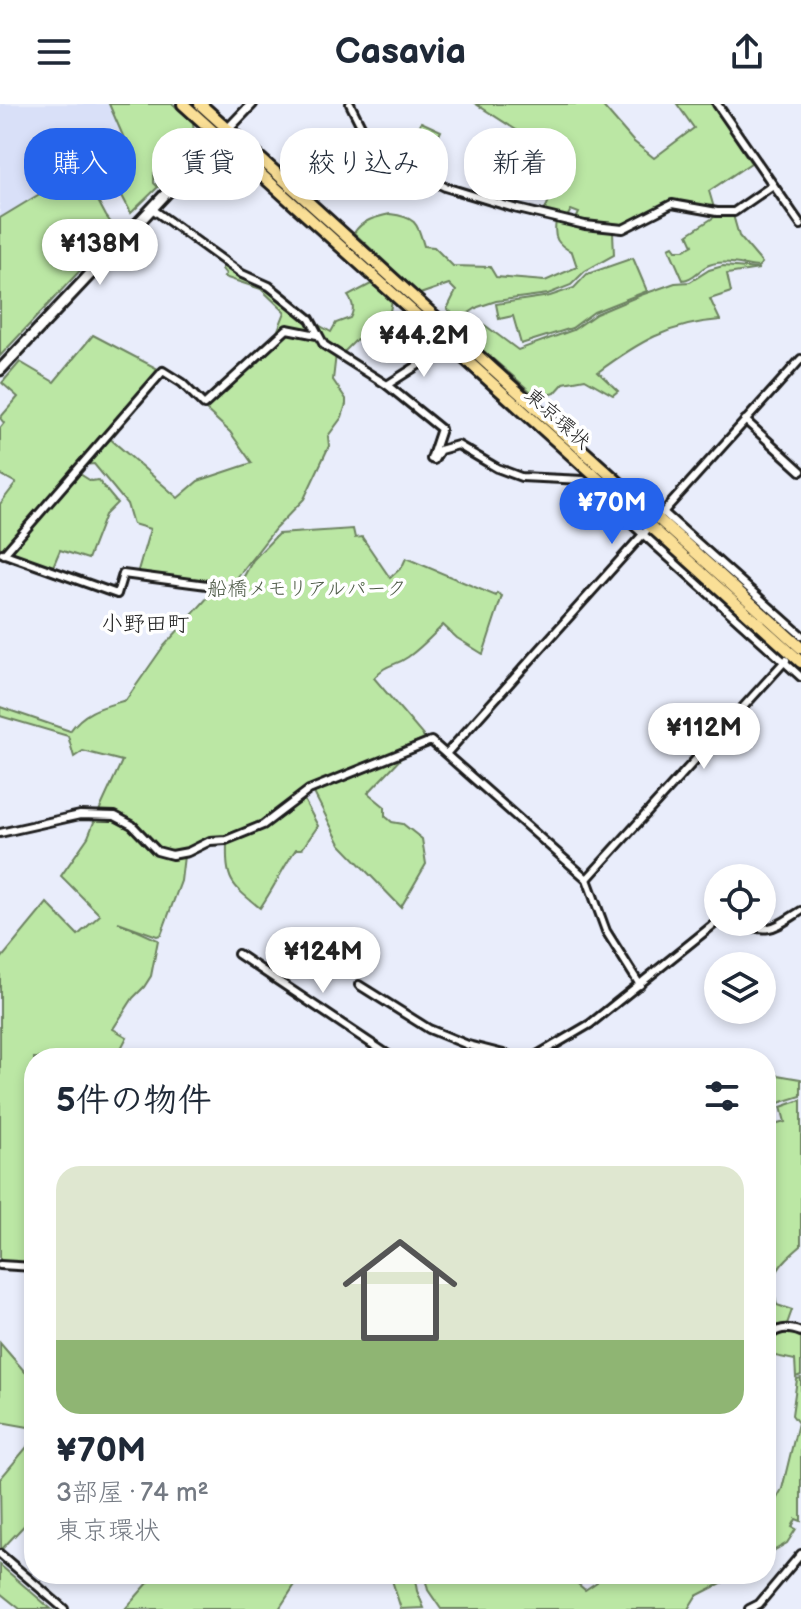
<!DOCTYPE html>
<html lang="ja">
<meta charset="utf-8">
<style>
:root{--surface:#fff;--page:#f2f2f3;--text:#1f2937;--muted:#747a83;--accent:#2563eb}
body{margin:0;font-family:"Balsamiq Sans","Klee One",sans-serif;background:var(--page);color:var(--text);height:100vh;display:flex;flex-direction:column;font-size:30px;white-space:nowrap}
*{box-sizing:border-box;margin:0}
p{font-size:26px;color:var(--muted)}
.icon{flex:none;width:44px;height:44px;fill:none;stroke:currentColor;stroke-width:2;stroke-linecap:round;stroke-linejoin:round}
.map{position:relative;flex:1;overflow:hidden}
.sheet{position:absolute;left:24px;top:944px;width:752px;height:536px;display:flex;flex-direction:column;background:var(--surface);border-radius:32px;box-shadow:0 4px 12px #0003}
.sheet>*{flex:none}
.banner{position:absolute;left:24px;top:24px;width:754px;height:72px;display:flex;gap:16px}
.fabs{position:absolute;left:704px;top:760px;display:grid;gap:16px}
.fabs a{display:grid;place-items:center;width:72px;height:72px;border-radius:50%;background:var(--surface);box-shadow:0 4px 12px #0003;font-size:40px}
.price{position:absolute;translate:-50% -68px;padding:0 18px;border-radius:28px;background:#fff;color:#222;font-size:26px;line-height:52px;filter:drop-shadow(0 2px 4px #0008)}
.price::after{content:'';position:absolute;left:50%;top:48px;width:24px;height:18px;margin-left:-12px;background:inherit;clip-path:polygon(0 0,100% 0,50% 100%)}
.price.on{background:var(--accent);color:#fff}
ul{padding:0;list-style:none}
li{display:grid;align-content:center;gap:16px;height:424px;padding:0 32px}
li span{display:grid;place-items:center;height:248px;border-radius:24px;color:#555}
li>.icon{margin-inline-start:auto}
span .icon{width:144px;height:144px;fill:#fffc;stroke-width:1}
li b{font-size:34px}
h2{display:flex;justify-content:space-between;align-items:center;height:96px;padding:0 32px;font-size:34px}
.chip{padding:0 28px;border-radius:32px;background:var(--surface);box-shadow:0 4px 12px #0003;font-size:28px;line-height:72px}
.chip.on{background:var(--accent);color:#fff}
header{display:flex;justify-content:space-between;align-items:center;height:104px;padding:0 32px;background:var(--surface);font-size:36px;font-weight:600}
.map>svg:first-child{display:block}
.built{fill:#d9e0f8}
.green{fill:#bbe7a4;stroke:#6c8260;stroke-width:2}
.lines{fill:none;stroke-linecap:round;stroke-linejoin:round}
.minor-casing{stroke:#1c1c1c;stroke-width:12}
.tertiary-casing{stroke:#1c1c1c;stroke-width:14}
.secondary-casing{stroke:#1c1c1c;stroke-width:15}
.trunk-casing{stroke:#1c1c1c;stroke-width:16}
.minor{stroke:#fff;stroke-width:6}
.tertiary{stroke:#fff;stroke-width:8}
.secondary{stroke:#fff;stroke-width:9}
.trunk{stroke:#fadf96;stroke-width:10}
.labels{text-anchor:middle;stroke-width:7;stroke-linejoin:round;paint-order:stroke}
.street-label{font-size:20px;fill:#1c1c1c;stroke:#fff}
.park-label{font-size:20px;fill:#4c5945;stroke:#fff}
.neighbourhood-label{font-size:22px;fill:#1c1c1c;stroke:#fff}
</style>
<header><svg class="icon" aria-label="menu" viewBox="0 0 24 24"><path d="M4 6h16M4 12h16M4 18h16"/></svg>Casavia<svg class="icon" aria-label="share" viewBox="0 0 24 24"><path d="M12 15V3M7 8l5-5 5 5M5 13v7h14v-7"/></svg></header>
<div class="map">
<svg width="801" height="1505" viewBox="0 0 801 1505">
<rect width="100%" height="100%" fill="#e9edfb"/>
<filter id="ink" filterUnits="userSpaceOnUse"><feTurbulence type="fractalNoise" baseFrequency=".0125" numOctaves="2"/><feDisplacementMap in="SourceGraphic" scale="16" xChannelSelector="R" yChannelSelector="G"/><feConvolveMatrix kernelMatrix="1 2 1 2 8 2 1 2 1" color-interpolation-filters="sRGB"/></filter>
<g filter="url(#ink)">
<polygon class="built" points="0,0 109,0 127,42 81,65 0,114"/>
<g class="green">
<polygon points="109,0 173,0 193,18 195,44 176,64 168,56 154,69 154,79 158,83 131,109 103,55 127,41"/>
<polygon points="476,0 601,0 633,37 654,54 694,24 677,0 712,0 751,59 709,87 714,104 673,98 624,122 614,123 576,115 579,109 571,106 567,113 544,108 567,54 524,31"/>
<polygon points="421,18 441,27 423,68 407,61"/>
<polygon points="81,65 106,112 117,127 0,252 0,114"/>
<path d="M390 110C416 113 417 119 424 142L434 143 453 162 490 163 496 173 545 177 577 163 572 148C557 140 553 134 556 117L613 128 614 151 585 167 571 181 548 190 496 197 478 203 460 215 447 205 456 187 449 180 420 190 354 129C362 116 376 113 390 110Z"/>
<path d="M719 110 733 111 739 132 762 159 758 163C741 161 720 154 705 163 697 168 693 175 683 176L669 144 673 142 676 146H684L693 141 688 130Z"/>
<polygon points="633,154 647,187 594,208 572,224 521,240 513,212 499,215 496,200 550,192 574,184 587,170"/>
<path d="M222 158C254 176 299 195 315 229L287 223 274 236 285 208 261 185 224 173 226 170 222 165Z"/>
<path d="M723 162 759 165 727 170 731 188 710 195 720 216C668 220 639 238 598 268L618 287 613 291 585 275 564 279 555 289 546 291 530 287 456 223 470 213 486 222 518 246 573 226 596 210 641 191 675 179 690 178 709 166Z"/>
<path d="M371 180 392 196 388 219 355 237 343 249 325 239 315 219 331 228 336 219 350 214C355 205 353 199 348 192Z"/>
<path d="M287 229 316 233 323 242 336 250 333 276 346 295V300L342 313 328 332 329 342 304 395 275 425 230 483 232 484 243 474 253 456 278 430 353 425 355 434 362 433 390 474 402 463 406 454 496 492 497 489 502 492 483 550 457 534 443 521C432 532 421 544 408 553 394 563 386 559 374 574L425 634 308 684 262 719 226 733 208 735 173 749 157 744 124 712 99 707 122 657 83 647 74 653 68 632 0 612V603L70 627C85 606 103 603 126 596L163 543 219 481 137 470 150 425 133 420 127 400 94 360 82 361 108 333 178 394 198 377 252 359 230 328 204 304 241 270 255 262Z"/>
<polygon points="93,231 160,266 72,365 91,377 98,376 117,399 105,411 88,455 60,446 52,465 0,445 0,400 16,379 0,370 0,324 4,319 0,314 18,293 2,279 20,258 54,278"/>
<polygon points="406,649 368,689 385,703 385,712 392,718 403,720 422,735 426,760 401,803 340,740 313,687"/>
<path d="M302 692 318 722 302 745H296C282 765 274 784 260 804 230 780 226 777 227 738L246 730Z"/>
<path d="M96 713C102 713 109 713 115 715 146 725 145 757 184 752L181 777 161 831 157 832 118 818 158 836 151 872 144 883 133 894 113 925 127 933 116 954H34V1160L0 1157V856L47 799 78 831 100 811 61 772 88 733Z"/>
<polygon points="766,969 801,975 801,992 766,1003"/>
<path d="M801 996V1142C779 1161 768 1171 777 1201L792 1206 787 1220 766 1230V1008L770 1007 774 1021 785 1018 781 1003Z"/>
<polygon points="787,1227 801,1232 801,1271 796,1273 795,1256 770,1251 768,1238 773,1232"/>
<polygon points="0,1239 25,1268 34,1274 34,1324 0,1318"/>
<polygon points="801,1274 801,1417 796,1415 792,1423 796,1425 787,1439 766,1451 766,1414 782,1385 798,1319 792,1311 797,1275"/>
<polygon points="34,1329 32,1346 34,1348 34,1411 1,1446 0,1375 27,1343"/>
<polygon points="0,1461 51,1505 20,1505 0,1489"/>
<polygon points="156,1470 302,1470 279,1505 125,1505"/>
<polygon points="390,1470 414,1470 417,1487 424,1504 401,1505"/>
<polygon points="424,1470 574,1470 571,1474 585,1486 597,1478 599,1470 703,1470 707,1473 712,1470 739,1470 696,1492 688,1505 441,1505 428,1486"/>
</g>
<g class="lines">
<g class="minor-casing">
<g id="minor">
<polyline points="350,0 363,26 373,38 407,64 445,83 514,104 585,121 623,125 672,100 717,108 734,108 773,81"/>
<polyline points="717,0 801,121"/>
<polyline points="151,104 242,170 269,182 310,215 324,241 387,281 441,325 431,355 434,356 440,346 458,341 497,364 521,373 583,376 801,573"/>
<polyline points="387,281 423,258 425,245 434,238"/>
<polyline points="745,316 801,367"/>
<polyline points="663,408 801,531"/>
<polyline points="656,416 801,255"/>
<polyline points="2,449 117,490 123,470 207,481"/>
<polyline points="4,450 163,267 182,279 204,301 287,225 317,231"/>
<polyline points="446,650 646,427"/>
<polyline points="0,729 80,711 115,712 132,721 157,747 172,751 188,748 210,737 226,736 263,721 309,686 431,637 587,775 606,827 640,881"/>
<polyline points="587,775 786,556"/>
<path d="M737 818C770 830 772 825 801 807"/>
<polyline points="238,850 393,954"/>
<polyline points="359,881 429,925 468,941 519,954"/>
<polyline points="532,954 590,920 718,817"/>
<polyline points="0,1161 34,1163"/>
<path d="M766 1235C777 1223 787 1223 801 1228"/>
<polyline points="0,1450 64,1505"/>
<polyline points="749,1505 759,1500 801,1450"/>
</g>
</g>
<g class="tertiary-casing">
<polyline id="tertiary" points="228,25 252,0"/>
</g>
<g class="secondary-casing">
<polyline id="secondary" points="0,266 222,30"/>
</g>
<g class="trunk-casing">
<g id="trunk">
<polyline points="183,0 801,558"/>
<polyline points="200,0 801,544"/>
</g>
</g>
<use href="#minor" class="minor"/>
<use href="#tertiary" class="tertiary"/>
<use href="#secondary" class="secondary"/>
<use href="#trunk" class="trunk"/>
</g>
</g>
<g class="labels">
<g class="street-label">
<text transform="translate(558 314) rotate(42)" y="7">東京環状</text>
</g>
<g class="park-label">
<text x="307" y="491">船橋メモリアルパーク</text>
</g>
<g class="neighbourhood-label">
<text x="145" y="527">小野田町</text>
</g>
</g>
</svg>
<div class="fabs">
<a><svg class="icon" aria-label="locate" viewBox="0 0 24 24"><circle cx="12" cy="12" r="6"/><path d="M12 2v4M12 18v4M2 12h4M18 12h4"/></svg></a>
<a><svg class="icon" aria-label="layers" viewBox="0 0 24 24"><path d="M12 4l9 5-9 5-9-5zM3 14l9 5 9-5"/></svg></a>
</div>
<b class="price" style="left:100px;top:183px">¥138M</b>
<b class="price" style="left:424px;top:275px">¥44.2M</b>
<b class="price on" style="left:612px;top:442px">¥70M</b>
<b class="price" style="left:704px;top:667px">¥112M</b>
<b class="price" style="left:323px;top:891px">¥124M</b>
<div class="banner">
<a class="chip on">購入</a>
<a class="chip">賃貸</a>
<a class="chip">絞り込み</a>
<a class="chip">新着</a>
</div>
<section class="sheet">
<h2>5件の物件<svg class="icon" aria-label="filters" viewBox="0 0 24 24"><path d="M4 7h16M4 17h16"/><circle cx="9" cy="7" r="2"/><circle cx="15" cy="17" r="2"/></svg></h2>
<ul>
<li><span style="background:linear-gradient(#dfe7d0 70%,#8fb573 0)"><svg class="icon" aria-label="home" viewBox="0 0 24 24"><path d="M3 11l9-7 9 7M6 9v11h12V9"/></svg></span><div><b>¥70M</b><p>3部屋 · 74 m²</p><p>東京環状</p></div></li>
</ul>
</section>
</div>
